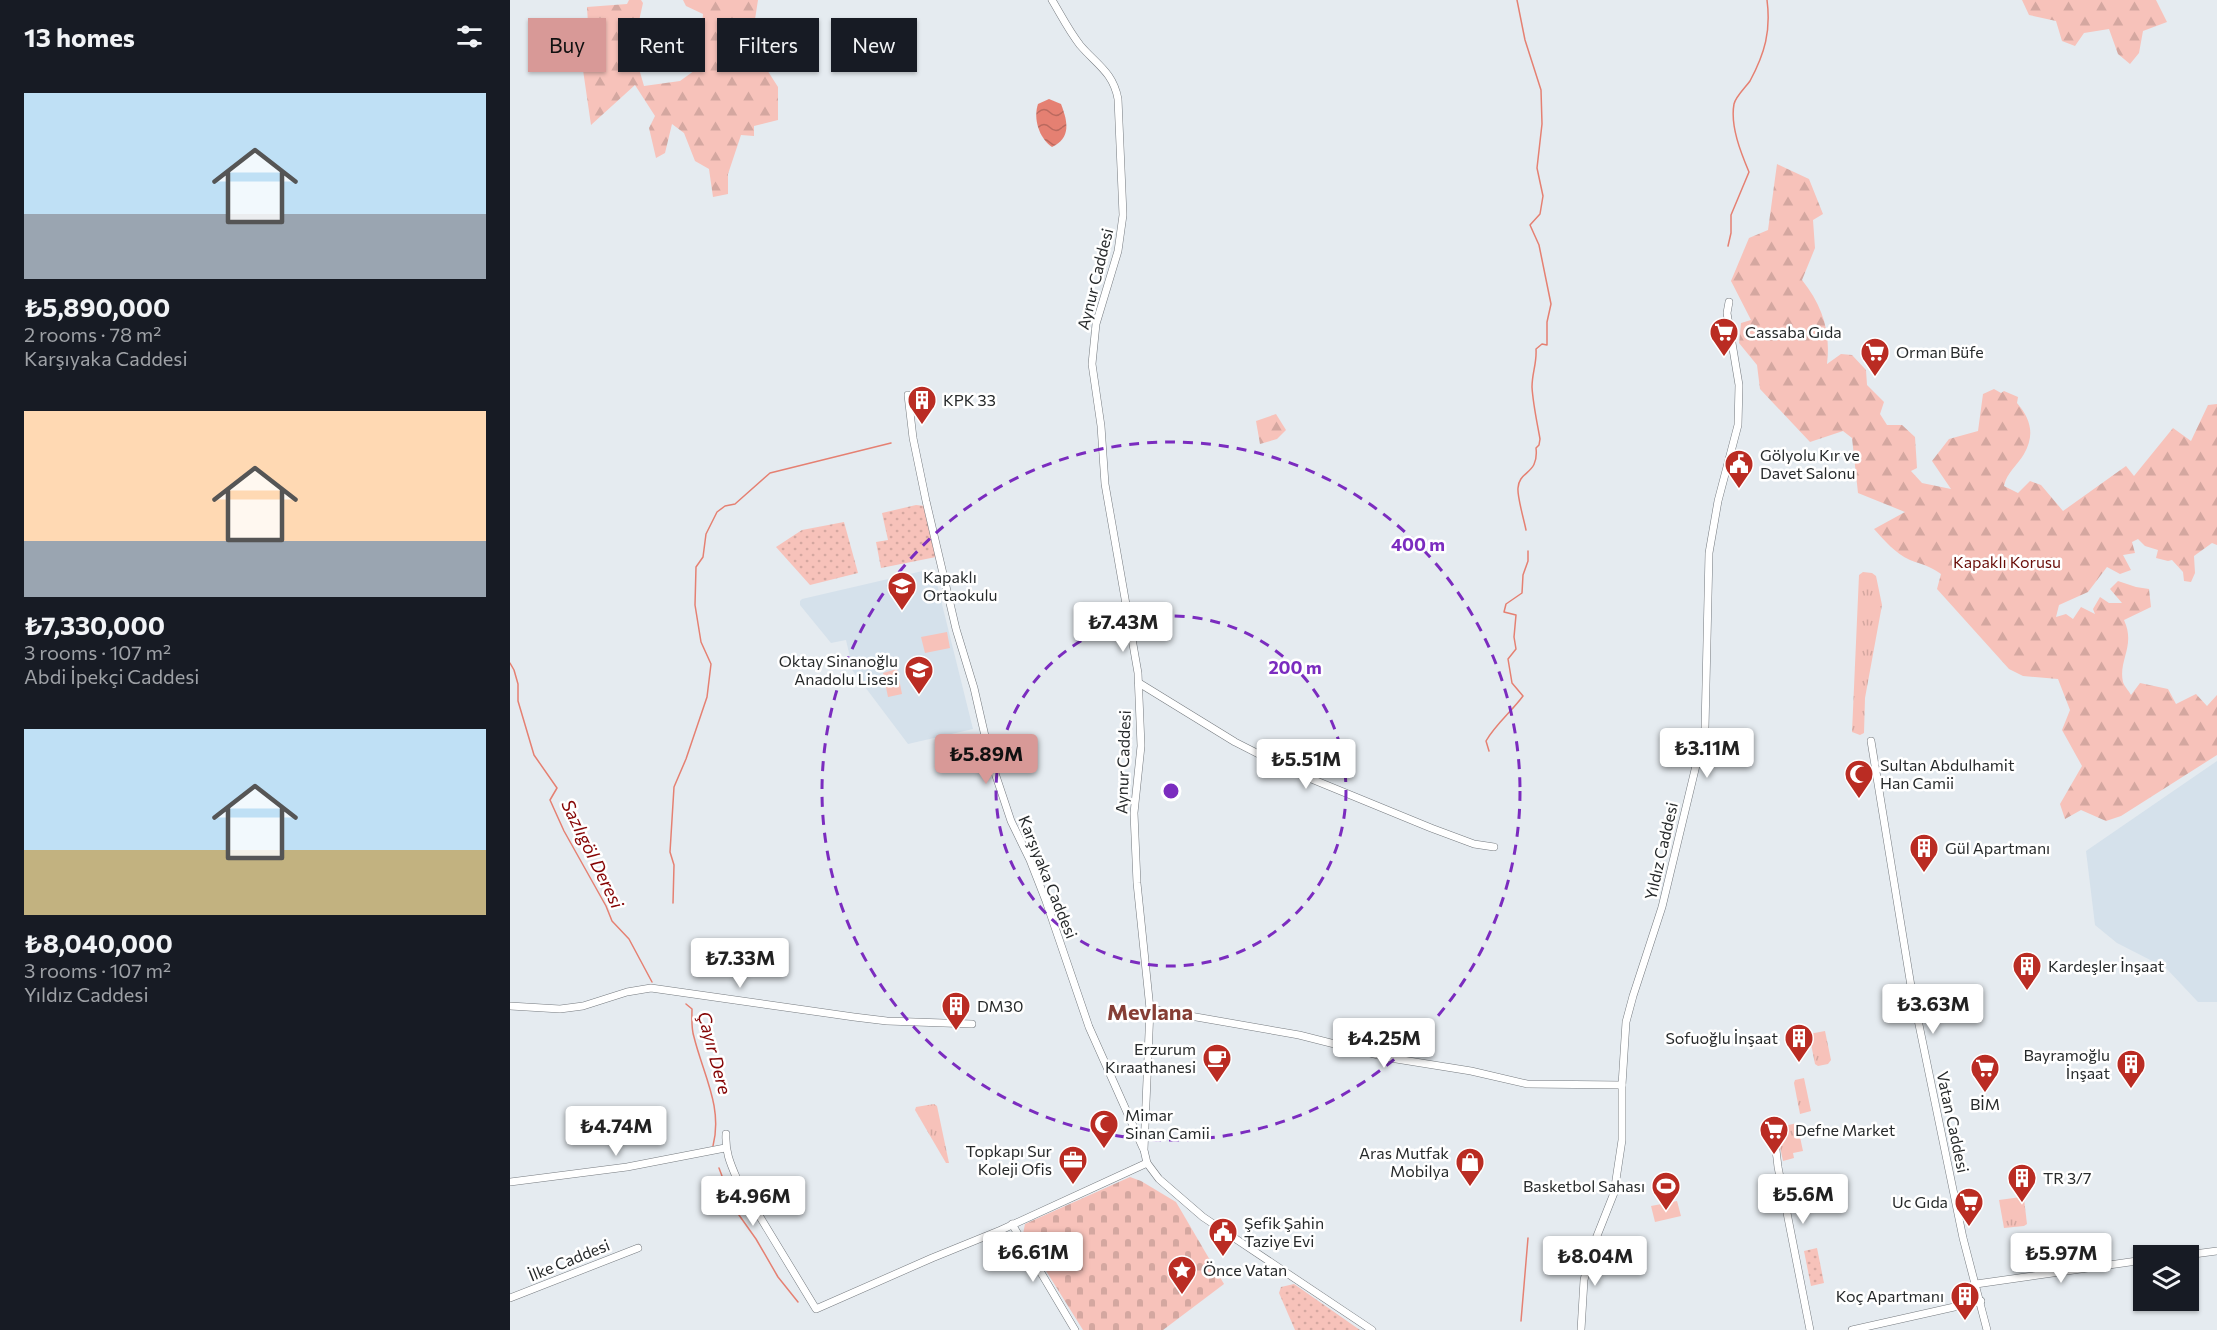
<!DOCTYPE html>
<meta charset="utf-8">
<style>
:root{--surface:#171b24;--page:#20242c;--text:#f1f3f6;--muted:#9ea1a6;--accent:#d89997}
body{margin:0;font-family:Commissioner,sans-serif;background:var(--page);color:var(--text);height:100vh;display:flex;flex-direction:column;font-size:22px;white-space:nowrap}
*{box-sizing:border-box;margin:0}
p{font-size:20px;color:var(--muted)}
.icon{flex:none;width:33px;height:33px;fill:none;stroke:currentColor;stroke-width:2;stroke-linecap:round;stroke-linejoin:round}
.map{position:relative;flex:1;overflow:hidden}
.drawer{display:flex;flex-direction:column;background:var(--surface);width:510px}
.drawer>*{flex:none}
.guide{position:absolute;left:18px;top:18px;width:570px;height:54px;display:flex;gap:12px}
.controls{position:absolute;left:1623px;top:1245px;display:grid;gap:12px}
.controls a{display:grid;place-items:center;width:66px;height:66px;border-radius:0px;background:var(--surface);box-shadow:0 2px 4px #0004;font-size:30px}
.price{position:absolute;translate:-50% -51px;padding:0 14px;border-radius:6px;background:#fff;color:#222;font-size:20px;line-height:39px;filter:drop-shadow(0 2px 3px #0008)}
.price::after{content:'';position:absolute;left:50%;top:36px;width:18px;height:14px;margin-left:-9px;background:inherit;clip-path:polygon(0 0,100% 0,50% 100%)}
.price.active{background:var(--accent);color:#111}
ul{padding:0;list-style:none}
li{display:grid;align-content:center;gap:12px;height:318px;padding:0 24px}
li span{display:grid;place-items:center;height:186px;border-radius:0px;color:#555}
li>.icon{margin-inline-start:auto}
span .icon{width:108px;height:108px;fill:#fffc;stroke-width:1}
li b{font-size:26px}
h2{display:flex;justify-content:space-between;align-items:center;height:72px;padding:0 24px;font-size:26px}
.pill{padding:0 21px;border-radius:0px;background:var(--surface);box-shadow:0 2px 4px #0004;font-size:21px;line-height:54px}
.pill.active{background:var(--accent);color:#111}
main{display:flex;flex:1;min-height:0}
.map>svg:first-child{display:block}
.built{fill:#d5e1eb}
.grass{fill:url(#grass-dots)}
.forest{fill:url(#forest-firs)}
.cemetery{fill:url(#cemetery-stones)}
.park{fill:url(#park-tufts)}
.pitch{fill:#f7c2ba}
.water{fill:url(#water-waves)}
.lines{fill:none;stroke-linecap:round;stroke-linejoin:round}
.stream{stroke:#e58072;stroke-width:1.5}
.secondary-casing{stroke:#757a7f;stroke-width:8}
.secondary{stroke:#fff;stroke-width:7}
.ring{fill:none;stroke:#7b2cbf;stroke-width:3;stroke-dasharray:10 8}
.labels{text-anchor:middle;stroke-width:5;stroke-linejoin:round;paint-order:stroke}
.street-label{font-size:16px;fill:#272a2b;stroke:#fff}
.poi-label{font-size:16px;fill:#272a2b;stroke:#fff;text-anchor:start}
.park-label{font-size:16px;fill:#690d08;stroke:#fff}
.water-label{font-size:18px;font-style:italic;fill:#850404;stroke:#fff}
.district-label{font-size:22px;font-weight:bold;fill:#863e35;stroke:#fff}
.centre{fill:#7b2cbf;stroke:#fff;stroke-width:3}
.ring-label{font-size:18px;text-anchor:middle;font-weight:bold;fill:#7b2cbf;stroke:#fff;stroke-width:5;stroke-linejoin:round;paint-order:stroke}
</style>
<main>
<section class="drawer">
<h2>13 homes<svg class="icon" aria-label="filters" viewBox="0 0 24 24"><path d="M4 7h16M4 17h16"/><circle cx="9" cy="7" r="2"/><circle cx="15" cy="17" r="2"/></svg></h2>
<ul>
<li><span style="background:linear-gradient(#bfe0f5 65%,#9aa5b1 0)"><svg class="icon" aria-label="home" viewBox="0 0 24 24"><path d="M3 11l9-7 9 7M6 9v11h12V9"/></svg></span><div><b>₺5,890,000</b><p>2 rooms · 78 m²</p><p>Karşıyaka Caddesi</p></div></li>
<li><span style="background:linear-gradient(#ffd9b3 70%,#9aa5b1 0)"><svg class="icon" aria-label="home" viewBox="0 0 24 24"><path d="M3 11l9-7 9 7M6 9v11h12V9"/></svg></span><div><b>₺7,330,000</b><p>3 rooms · 107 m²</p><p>Abdi İpekçi Caddesi</p></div></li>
<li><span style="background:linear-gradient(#bfe0f5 65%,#c2b280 0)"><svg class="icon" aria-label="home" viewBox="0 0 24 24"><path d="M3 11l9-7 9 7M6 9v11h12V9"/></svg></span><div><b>₺8,040,000</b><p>3 rooms · 107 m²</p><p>Yıldız Caddesi</p></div></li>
</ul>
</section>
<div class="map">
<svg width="1707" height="1330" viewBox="0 0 1707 1330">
<defs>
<pattern id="grass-dots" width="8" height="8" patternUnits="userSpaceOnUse" patternTransform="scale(1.5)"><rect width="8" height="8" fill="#f7c2ba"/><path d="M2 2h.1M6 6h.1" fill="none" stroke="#d4a7a0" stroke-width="1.8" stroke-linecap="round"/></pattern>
<pattern id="forest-firs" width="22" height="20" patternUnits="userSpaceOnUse" patternTransform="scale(1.5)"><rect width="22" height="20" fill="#f7c2ba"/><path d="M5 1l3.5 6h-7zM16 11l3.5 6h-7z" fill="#d4a7a0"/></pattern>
<pattern id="cemetery-stones" width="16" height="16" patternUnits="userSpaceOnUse" patternTransform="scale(1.5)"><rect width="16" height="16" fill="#f7c2ba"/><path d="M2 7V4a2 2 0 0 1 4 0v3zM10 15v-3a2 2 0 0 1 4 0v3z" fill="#d4a7a0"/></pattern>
<pattern id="park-tufts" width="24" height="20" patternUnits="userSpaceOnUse" patternTransform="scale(1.5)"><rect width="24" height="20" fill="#f7c2ba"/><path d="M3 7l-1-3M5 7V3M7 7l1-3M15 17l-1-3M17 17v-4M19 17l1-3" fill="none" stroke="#d4a7a0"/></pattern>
<pattern id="water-waves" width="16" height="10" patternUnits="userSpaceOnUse" patternTransform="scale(1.5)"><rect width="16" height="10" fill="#e58072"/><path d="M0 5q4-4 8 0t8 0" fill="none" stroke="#ba695e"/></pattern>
</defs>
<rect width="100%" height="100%" fill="#e5ebf0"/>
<g class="built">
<polygon points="417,570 425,576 463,729 398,744 340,667 342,666 336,640 321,643 290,605 290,601 292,599"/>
<polygon points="1707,761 1707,1002 1688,1002 1656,968 1607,943 1585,925 1576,851"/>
</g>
<g class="grass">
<polygon points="406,505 415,506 426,557 371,568 366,542 378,540 372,513"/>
<polygon points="334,522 348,573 300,585 266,547 292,530"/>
<polygon points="1307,1248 1314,1283 1301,1286 1294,1251"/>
<polygon points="784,1284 850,1330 785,1330 769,1293 771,1287"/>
</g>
<g class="forest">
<polygon points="119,0 131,0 133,3 123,48 134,86 170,81 188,68 193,14 176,6 173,0 248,0 241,45 268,87 268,120 244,126 244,136 231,135 218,174 218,194 203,197 199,169 185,161 174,133 162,124 155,153 146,158 139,128 145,116 125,85 81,125 72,63 80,57 77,7 117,4"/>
<polygon points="1512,0 1646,0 1657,22 1633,31 1629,53 1620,64 1608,54 1599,29 1574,33 1565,46 1552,41 1546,21 1519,15"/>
<path d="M1267 164 1299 179 1313 214 1303 220 1305 248 1292 280C1312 305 1321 331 1317 364L1331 354 1342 355 1356 370 1357 385 1374 402 1370 414 1377 425H1392L1405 437 1407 468 1401 471 1412 483 1441 489 1422 461 1439 439 1468 431 1473 394 1484 389 1491 393 1494 391 1508 397 1507 403C1521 419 1525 435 1514 454 1507 466 1497 472 1494 486L1508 493 1520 481 1531 485 1553 511 1616 466 1624 476 1663 428 1681 441 1698 405 1707 404V545L1702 543 1684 556 1685 573 1681 582 1674 581 1673 572 1662 560 1658 561 1646 558 1648 550 1635 546 1628 539 1622 542 1625 553 1613 555 1621 570 1610 574 1597 567 1578 592 1549 605 1546 617 1556 614 1563 619 1571 607 1585 614 1583 609 1590 597 1599 603H1612L1600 589 1608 581 1626 587 1639 589 1641 607 1614 620C1626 646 1608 660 1613 682 1614 686 1619 691 1621 695L1630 683 1658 689 1666 704 1686 694 1697 706 1707 695V755L1611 816 1596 821 1571 810 1555 819 1550 804 1572 766 1552 730 1560 710 1548 679 1513 676 1499 669 1427 589 1431 574C1418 565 1413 565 1400 560 1385 553 1375 541 1364 529L1395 512 1348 493 1342 438 1333 431 1300 442 1250 389 1247 365 1229 343 1231 323 1241 320 1221 281 1239 238 1258 230Z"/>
<polygon points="766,414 776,430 767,439 750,444 746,421"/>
</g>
<polygon class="cemetery" points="620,1177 631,1181 666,1202 714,1284 653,1330 573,1330 513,1234 515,1224"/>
<g class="park">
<polygon points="1353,572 1362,573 1366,576 1372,605 1355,698 1354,733 1350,735 1342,732 1349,575"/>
<polygon points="1315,1031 1321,1060 1318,1064 1308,1066 1305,1064 1299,1034"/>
<polygon points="1294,1078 1301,1111 1290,1114 1284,1083 1285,1080"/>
<polygon points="424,1104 427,1106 439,1163 436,1163 405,1110 406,1107"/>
<polygon points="1287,1123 1293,1151 1283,1153 1284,1158 1273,1161 1266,1128"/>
<polygon points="1511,1197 1514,1199 1517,1224 1514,1226 1494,1228 1489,1200"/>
</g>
<g class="pitch">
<polygon points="437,632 440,648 415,653 411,637"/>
<polygon points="387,669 392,694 378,697 373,673"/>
<polygon points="1167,1201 1171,1216 1145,1222 1141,1206"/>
</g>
<path class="water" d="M539 99 551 104C558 122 561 138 542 147 529 138 523 119 528 104Z"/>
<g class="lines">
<g class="stream">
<path d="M1007 0 1015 40 1031 90 1032 124 1027 168 1033 196 1030 214 1020 225 1029 245 1041 304 1037 322V345L1032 344 1026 349C1027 363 1022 373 1022 387 1023 404 1027 422 1030 439L1029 445 1026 448C1029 475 1009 470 1008 488 1007 496 1014 520 1016 530"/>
<path d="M1218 246 1221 233V215L1239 172C1231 153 1220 126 1224 104 1226 96 1235 88 1240 81 1255 53 1261 31 1257 0"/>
<polyline points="0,663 4,670 8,684 8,701 24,755 47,788 40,800 54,831 96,906 102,921 119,939 142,982"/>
<path d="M979 751 976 741C985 725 1002 711 1013 696L1002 683 998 659 1006 649 1004 637 1006 615 994 612 996 604 1012 593 1013 575 1018 561V551"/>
<polyline points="163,903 164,865 160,852 164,787 176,759 197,697 201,664 191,642 185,605 186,567 193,557 196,534 207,512 215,506 225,504 260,473 381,443"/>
<path d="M176 1004 182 1009C182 1018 181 1028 184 1037 193 1074 213 1107 203 1146"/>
<polyline points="209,1168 224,1208 246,1239 268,1277 288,1302"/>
<polyline points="1011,1321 1018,1238"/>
</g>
<g class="secondary-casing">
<g id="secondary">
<path d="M542 0C551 15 559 31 570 45 586 64 603 72 608 99L613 215 608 251 586 324 582 364 591 426 595 484 628 673 631 746 624 813 627 883 640 1009 634 1150 637 1163 649 1179 693 1217 862 1330"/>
<polyline points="398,395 403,438 416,501 446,629 464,688 475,736 486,776 501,821 520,860 536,901 579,1027 633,1148"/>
<polyline points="629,683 725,742 782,771 921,828 964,844 984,847"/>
<polyline points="1361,741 1401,986 1453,1238 1477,1330"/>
<polyline points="0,1006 50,1009 73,1006 117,992 141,988 344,1017 377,1021 462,1024"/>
<polyline points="640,1009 789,1035 880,1058 961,1071 1017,1084 1112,1085"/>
<polyline points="1263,1124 1268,1167 1300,1330"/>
<path d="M216 1134C215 1151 220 1163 227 1179L306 1309 422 1258 491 1230 637 1163"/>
<polyline points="0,1182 117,1167 215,1148"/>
<polyline points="502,1224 565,1330"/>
<polyline points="1669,1256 1707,1251"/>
<polyline points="1466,1284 1634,1260"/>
<polyline points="0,1298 128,1248"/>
<polyline points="1071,1330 1074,1280 1081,1251 1104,1193 1112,1140 1112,1085 1116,1022 1123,996 1152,907 1195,728 1199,553 1208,501 1228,425 1229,385 1217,313 1219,302"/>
<polyline points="1342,1330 1471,1301"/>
</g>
</g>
<use href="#secondary" class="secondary"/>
</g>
<g class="ring">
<circle cx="661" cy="791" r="175"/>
<circle cx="661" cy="791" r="349"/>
</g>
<defs>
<g id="supermarket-pin" transform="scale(1.5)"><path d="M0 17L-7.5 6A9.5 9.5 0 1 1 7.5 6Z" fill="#ba2c23" stroke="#fff"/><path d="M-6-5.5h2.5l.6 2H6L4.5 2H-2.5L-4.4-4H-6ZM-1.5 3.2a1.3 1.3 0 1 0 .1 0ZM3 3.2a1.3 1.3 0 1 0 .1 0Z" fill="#fff"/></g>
<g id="building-pin" transform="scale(1.5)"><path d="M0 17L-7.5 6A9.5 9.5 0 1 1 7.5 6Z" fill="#ba2c23" stroke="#fff"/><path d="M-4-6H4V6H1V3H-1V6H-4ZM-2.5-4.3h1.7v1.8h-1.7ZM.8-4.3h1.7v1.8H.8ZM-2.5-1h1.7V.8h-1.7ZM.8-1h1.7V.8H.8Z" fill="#fff"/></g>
<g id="civic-pin" transform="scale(1.5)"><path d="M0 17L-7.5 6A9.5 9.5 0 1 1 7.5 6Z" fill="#ba2c23" stroke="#fff"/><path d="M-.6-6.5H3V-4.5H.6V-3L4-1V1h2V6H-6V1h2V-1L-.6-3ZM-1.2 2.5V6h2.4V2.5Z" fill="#fff"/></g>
<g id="school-pin" transform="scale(1.5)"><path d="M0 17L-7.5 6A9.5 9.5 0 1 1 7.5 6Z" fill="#ba2c23" stroke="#fff"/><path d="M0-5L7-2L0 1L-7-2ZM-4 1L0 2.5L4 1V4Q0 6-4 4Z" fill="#fff"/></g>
<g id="mosque-pin" transform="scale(1.5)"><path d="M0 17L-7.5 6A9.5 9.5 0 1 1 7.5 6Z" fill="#ba2c23" stroke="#fff"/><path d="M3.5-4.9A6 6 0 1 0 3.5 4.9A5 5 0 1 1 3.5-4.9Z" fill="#fff"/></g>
<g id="cafe-pin" transform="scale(1.5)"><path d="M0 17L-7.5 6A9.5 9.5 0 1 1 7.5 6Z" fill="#ba2c23" stroke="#fff"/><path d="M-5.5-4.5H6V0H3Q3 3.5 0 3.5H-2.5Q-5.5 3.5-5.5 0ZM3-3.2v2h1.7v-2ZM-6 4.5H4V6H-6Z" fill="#fff"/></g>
<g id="office-pin" transform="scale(1.5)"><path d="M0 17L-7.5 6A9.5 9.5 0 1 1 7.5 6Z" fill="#ba2c23" stroke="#fff"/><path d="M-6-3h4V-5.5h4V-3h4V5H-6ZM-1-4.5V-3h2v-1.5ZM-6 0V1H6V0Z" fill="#fff"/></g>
<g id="shop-pin" transform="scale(1.5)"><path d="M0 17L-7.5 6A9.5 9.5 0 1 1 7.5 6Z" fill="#ba2c23" stroke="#fff"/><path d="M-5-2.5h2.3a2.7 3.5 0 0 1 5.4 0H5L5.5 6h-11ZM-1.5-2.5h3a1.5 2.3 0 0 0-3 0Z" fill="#fff"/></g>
<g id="stadium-pin" transform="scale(1.5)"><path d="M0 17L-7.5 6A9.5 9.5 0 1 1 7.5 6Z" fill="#ba2c23" stroke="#fff"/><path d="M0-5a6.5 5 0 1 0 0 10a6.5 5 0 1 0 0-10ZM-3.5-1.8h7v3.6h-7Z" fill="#fff"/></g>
<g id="sight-pin" transform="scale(1.5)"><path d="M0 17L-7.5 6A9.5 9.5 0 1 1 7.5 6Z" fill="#ba2c23" stroke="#fff"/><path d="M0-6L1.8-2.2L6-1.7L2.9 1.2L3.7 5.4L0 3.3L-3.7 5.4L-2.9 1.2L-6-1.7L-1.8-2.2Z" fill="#fff"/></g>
</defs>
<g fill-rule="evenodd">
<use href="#supermarket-pin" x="1214" y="332"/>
<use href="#supermarket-pin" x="1365" y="352"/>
<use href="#building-pin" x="412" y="400"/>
<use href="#civic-pin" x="1229" y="464"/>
<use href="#school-pin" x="392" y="586"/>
<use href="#school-pin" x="409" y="670"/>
<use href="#mosque-pin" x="1349" y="774"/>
<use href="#building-pin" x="1414" y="848"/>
<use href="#building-pin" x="1517" y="966"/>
<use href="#building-pin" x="446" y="1006"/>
<use href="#building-pin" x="1289" y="1038"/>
<use href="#cafe-pin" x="707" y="1058"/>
<use href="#building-pin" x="1621" y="1064"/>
<use href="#supermarket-pin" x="1475" y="1068"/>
<use href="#mosque-pin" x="594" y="1124"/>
<use href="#supermarket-pin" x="1264" y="1130"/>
<use href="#office-pin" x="563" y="1160"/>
<use href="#shop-pin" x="960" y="1162"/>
<use href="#building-pin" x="1512" y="1178"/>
<use href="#stadium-pin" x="1156" y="1186"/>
<use href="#supermarket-pin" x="1459" y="1202"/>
<use href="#civic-pin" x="713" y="1232"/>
<use href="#sight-pin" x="672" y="1270"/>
<use href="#building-pin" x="1455" y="1296"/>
</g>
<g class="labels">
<g class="street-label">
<text transform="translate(585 279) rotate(-76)" y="6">Aynur Caddesi</text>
<text transform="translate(613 762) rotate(-88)" y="6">Aynur Caddesi</text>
<text transform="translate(1151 851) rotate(-77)" y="6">Yıldız Caddesi</text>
<text transform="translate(538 877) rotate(68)" y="6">Karşıyaka Caddesi</text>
<text transform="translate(1443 1122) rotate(78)" y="6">Vatan Caddesi</text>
<text transform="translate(59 1260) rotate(-22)" y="6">İlke Caddesi</text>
</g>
<g class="poi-label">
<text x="1235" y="338">Cassaba Gıda</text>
<text x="1386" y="358">Orman Büfe</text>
<text x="433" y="406">KPK 33</text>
<text x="1250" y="461">Gölyolu Kır ve<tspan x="1250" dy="18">Davet Salonu</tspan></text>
<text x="413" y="583">Kapaklı<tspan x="413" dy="18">Ortaokulu</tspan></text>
<text x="388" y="667" text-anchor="end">Oktay Sinanoğlu<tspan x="388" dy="18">Anadolu Lisesi</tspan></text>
<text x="1370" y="771">Sultan Abdulhamit<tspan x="1370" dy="18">Han Camii</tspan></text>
<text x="1435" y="854">Gül Apartmanı</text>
<text x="1538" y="972">Kardeşler İnşaat</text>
<text x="467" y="1012">DM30</text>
<text x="1268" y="1044" text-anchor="end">Sofuoğlu İnşaat</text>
<text x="686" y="1055" text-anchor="end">Erzurum<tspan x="686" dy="18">Kıraathanesi</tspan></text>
<text x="1600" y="1061" text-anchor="end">Bayramoğlu<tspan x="1600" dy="18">İnşaat</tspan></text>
<text x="1475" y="1110" text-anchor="middle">BİM</text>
<text x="615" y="1121">Mimar<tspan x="615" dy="18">Sinan Camii</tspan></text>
<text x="1285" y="1136">Defne Market</text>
<text x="542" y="1157" text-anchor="end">Topkapı Sur<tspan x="542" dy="18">Koleji Ofis</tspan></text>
<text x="939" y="1159" text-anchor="end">Aras Mutfak<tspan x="939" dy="18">Mobilya</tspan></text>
<text x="1533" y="1184">TR 3/7</text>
<text x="1135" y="1192" text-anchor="end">Basketbol Sahası</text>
<text x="1438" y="1208" text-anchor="end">Uc Gıda</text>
<text x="734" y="1229">Şefik Şahin<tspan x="734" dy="18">Taziye Evi</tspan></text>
<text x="693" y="1276">Önce Vatan</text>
<text x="1434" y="1302" text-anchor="end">Koç Apartmanı</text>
</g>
<g class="park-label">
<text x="1497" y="568">Kapaklı Korusu</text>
</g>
<g class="water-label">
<text transform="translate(82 854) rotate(64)" y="6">Sazlıgöl Deresi</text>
<text transform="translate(204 1053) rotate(75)" y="6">Çayır Dere</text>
</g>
<g class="district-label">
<text x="640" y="1020">Mevlana</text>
</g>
</g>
<circle cx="661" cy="791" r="9" class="centre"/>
<g class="ring-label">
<text x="908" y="551">400 m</text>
<text x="785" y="674">200 m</text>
</g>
</svg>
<div class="controls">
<a><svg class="icon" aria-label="layers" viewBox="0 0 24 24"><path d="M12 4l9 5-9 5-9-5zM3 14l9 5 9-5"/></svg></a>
</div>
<b class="price" style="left:613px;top:653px">₺7.43M</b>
<b class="price" style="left:1197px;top:779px">₺3.11M</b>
<b class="price active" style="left:476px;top:785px">₺5.89M</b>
<b class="price" style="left:796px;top:790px">₺5.51M</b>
<b class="price" style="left:230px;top:989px">₺7.33M</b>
<b class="price" style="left:1423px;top:1035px">₺3.63M</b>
<b class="price" style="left:874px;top:1069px">₺4.25M</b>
<b class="price" style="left:106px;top:1157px">₺4.74M</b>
<b class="price" style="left:1293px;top:1225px">₺5.6M</b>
<b class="price" style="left:243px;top:1227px">₺4.96M</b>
<b class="price" style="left:523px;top:1283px">₺6.61M</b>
<b class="price" style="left:1551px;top:1284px">₺5.97M</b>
<b class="price" style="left:1085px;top:1287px">₺8.04M</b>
<div class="guide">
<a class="pill active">Buy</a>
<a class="pill">Rent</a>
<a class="pill">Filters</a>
<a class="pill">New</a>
</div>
</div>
</main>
